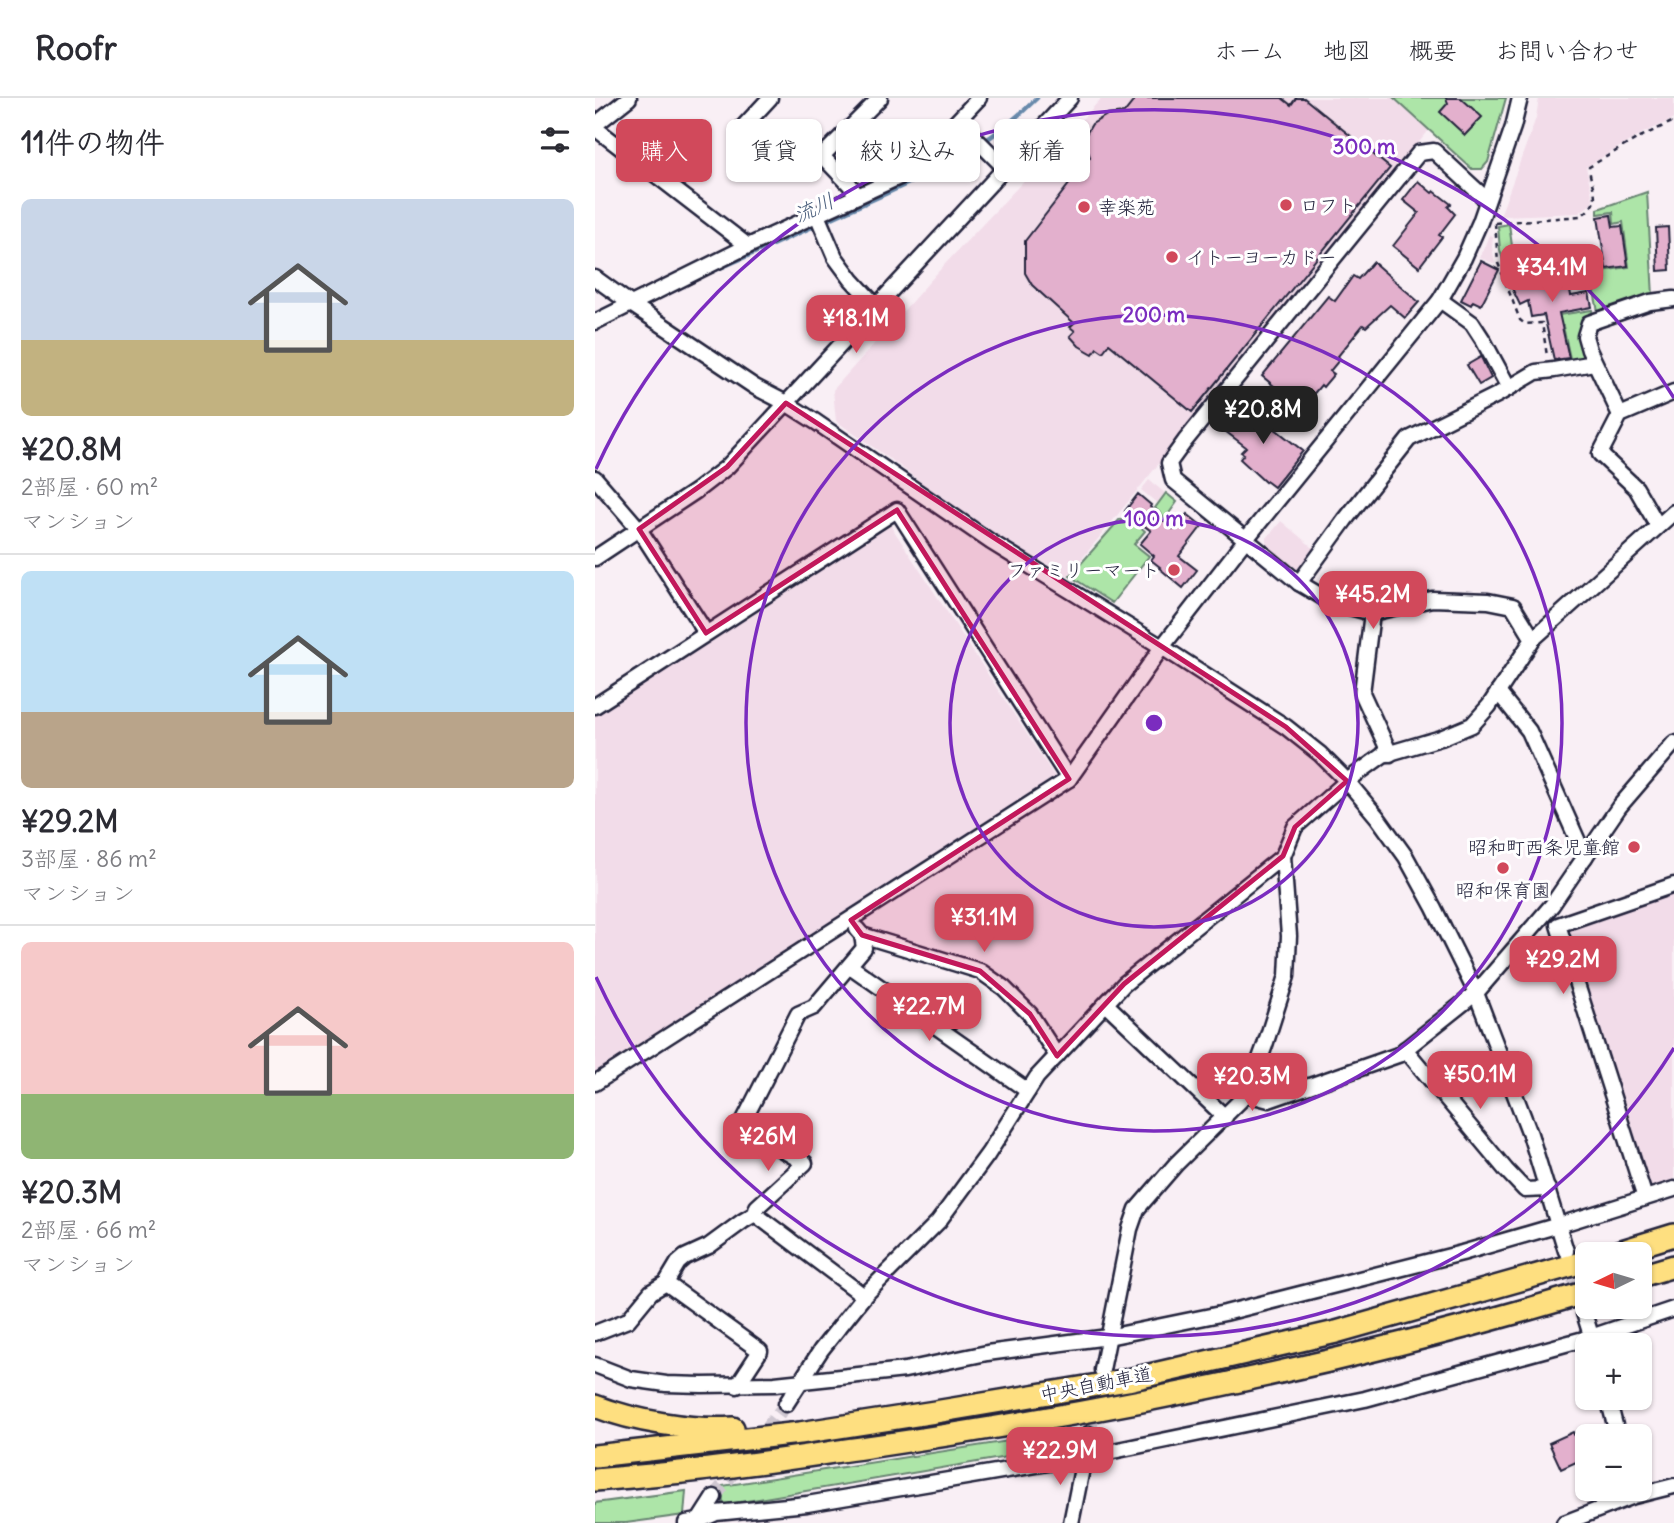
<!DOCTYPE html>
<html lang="ja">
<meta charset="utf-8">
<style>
:root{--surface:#fff;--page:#f7f7f7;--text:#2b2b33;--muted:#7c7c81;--line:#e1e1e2;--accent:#d1495b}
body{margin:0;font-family:Delius,"Klee One",sans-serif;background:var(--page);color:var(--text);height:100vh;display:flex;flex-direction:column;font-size:26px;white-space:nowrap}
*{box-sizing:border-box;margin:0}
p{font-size:23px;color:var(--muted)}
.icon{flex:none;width:38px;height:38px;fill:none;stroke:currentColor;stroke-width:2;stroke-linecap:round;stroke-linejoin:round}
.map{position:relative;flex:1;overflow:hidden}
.panel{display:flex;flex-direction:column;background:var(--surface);width:595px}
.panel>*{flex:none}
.guide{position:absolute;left:21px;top:21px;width:665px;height:63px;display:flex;gap:14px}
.needle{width:46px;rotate:265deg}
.controls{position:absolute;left:980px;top:1144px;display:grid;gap:14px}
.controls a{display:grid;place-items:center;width:77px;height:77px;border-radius:10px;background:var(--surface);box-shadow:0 2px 5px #0004;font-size:35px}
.price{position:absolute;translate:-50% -60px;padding:0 16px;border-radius:14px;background:var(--accent);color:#fff;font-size:23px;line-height:46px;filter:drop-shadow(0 2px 4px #0008)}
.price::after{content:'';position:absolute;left:50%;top:42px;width:21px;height:16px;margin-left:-10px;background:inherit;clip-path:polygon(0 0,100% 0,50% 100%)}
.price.on{background:#222;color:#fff}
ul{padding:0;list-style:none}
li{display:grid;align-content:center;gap:14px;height:371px;padding:0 21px}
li+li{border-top:2px solid var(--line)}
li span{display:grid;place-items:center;height:217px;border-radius:10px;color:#555}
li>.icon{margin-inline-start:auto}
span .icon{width:126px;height:126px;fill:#fffc;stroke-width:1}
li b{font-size:30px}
h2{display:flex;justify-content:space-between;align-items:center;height:84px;padding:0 21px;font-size:30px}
.tag{padding:0 24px;border-radius:10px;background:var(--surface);box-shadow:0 2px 5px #0004;font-size:24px;line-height:63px}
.tag.on{background:var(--accent);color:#fff}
header{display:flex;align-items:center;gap:42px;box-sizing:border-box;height:98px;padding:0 35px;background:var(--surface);border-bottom:2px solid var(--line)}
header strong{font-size:33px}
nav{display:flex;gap:38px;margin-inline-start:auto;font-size:24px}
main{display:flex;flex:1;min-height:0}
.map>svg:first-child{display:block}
.built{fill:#f2dce9}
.green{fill:#ade5a8;stroke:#688472;stroke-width:2}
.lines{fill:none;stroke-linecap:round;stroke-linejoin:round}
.stream{stroke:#6789ab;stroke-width:4.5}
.building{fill:#e3b0cd;stroke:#22223b;stroke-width:2}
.minor-tunnel{stroke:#cec6d0;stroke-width:14;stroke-dasharray:14 7;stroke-linecap:butt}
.minor-casing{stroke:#22223b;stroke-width:19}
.highway-casing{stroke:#22223b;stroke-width:26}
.path{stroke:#22223b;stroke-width:2.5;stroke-dasharray:5 5;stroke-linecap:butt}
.minor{stroke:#fff;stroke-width:14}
.highway{stroke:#fedf80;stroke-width:21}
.marked{fill:#c2185b;fill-opacity:0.2;stroke:#c2185b;stroke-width:5;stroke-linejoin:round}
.ring{fill:none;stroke:#7b2cbf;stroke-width:3.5}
.poi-dot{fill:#d1495b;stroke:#fff;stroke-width:2.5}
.labels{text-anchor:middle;stroke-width:6;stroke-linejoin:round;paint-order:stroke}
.poi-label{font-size:19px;fill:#22223b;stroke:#fff;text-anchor:start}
.street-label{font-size:19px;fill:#22223b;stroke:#fff}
.water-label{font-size:21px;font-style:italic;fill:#4a5e7c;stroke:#fff}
.centre{fill:#7b2cbf;stroke:#fff;stroke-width:3.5}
.ring-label{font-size:21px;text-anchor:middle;font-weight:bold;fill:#7b2cbf;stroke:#fff;stroke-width:6;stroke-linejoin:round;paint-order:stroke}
</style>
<header>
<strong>Roofr</strong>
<nav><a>ホーム</a><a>地図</a><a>概要</a><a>お問い合わせ</a></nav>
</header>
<main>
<section class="panel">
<h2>11件の物件<svg class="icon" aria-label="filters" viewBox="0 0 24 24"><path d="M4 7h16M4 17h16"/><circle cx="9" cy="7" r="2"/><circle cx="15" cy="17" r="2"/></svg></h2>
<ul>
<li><span style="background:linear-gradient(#c9d6e8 65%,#c2b280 0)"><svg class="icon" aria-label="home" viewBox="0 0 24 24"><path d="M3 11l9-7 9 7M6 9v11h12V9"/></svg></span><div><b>¥20.8M</b><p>2部屋 · 60 m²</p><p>マンション</p></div></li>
<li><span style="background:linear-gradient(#bfe0f5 65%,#b9a48a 0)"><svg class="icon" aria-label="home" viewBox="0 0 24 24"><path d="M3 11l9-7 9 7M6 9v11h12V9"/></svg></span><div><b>¥29.2M</b><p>3部屋 · 86 m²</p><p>マンション</p></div></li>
<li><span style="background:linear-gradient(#f6c9c9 70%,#8fb573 0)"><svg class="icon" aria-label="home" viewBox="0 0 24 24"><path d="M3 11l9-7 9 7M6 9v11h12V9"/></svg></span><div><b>¥20.3M</b><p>2部屋 · 66 m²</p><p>マンション</p></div></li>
</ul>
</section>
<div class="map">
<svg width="1079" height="1425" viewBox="0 0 1079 1425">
<rect width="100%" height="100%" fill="#f9eff5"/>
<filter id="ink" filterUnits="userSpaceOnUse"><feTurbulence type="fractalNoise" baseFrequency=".0143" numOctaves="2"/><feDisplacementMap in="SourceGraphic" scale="14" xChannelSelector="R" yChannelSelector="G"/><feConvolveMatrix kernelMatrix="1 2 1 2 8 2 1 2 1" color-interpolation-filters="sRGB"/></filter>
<g filter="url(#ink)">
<g class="built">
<polygon points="507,0 799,0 834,32 473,478 424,451 368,416 302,366 241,323 238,292 351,165"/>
<polygon points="944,0 1079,0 1079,21 1048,35 991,69 998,101 996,106 984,115 905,118 941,20"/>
<polygon points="894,137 898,138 897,149 900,166 885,160"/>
<polygon points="554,382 570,395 562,405 546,392"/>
<polygon points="686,423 722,453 707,472 701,472 672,448 672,440"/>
<polygon points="294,425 460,679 0,975 0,614 276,433"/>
<polygon points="1079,796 1079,1085 1057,1093 972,834"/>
</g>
<g class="green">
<polygon points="799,0 911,0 893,64 887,71 877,71"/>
<polygon points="1052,94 1058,198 1003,214 998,188 1007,187 1007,173 1034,169 1028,124 1019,126 1018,114 1003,116 1003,111"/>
<polygon points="914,126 921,177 913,179 905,152 903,128"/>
<polygon points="997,212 998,219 992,261 976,265 968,228 959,229 957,218"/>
<polygon points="571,395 582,404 570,421 560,410"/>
<polygon points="534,419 550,433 539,446 554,458 517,505 475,478 525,421 529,425"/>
<polygon points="465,1335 459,1351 128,1407 127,1388"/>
<polygon points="91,1393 89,1417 31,1425 0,1425 0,1405"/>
</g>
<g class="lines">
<path class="stream" d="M116 174C164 153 211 132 259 110 325 81 391 52 442 0"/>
</g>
<g class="building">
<polygon points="541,0 687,0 696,7 701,0 709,0 795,70 597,314 514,246 508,254 502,250 498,256 484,248 475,238 480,233 475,229 479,225 437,187 430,175 430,143 495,59 491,47 491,36 497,26 512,17 529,15"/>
<polygon points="851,0 866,0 887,19 870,37 845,14 853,5"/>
<polygon points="823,83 837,95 839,93 856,106 853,109 860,116 844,137 847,139 824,169 798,148 824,115 808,102"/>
<polygon points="1016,117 1018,129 1027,128 1033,168 1011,171 1003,119"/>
<polygon points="1073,129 1075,172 1063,173 1061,130"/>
<polygon points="886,163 904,172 886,207 878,203 876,207 866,202"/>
<polygon points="778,164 824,204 810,220 795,207 771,229 768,227 743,258 745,261 735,273 739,276 728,289 726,287 716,299 714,297 704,309 667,278 733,198 740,203 758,178 763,181"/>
<polygon points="967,169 968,173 972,172 976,198 994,195 997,209 964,215 974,260 959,262 949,217 936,219 933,203 925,207 915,186 925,182 926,184 952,180 950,172"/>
<polygon points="886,259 896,280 884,287 872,267"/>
<polygon points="650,307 708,353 679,389 671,383 670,384 645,361 649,356 646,354 651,349 630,333"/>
<polygon points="543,396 556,407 555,409 562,414 561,416 578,431 581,431 592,416 607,428 584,458 602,472 588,490 564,470 565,469 556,462 559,458 545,446 556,433 530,413"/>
<polygon points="978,1334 990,1360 966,1371 954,1345"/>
</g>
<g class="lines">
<g class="minor-tunnel">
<polyline points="973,1161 989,1215"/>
<polyline points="494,1336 506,1280"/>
<polyline points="119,1399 191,1306"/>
</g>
<g class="minor-casing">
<g id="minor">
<polyline points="363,23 409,69"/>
<polyline points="0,27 34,0"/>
<polyline points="148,29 175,0"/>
<polyline points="0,30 153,148"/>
<polyline points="262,98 255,87 227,58 285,0"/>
<polyline points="892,102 839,53 824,55 590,343 574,365 578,382 704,485 736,504 777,515 837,501 893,503 918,508 938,541"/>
<polyline points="222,117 240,159 257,182 282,209"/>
<polyline points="0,180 36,206 160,289 191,305 221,324 396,444 567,549 691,629 725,656 752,683 783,720 811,759 839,810 881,895 935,1036 971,1153"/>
<polyline points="845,202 877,225 888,242 914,290"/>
<polyline points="0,224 153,148 313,75 384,0"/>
<polyline points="1025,317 994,252 990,238 994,225 1055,204 1079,201"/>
<polyline points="0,380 44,431 111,535"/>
<polyline points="1063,428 1041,390 1005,356 1025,317 1079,294"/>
<polyline points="0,460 101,393 132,369 475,0"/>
<polyline points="704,485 750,422 814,341 902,297 941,274 959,272 999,265"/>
<polyline points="777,515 767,595 795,656"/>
<polyline points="903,594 934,633 990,759"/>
<polyline points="0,608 302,412 474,681 0,985"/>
<polyline points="474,681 567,549 651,441 845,202 869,160 885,124 918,29 925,0"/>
<polyline points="262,831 267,837 385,873 409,890 435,916 462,958"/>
<polyline points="255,868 433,993"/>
<polyline points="511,906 630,1019"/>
<polyline points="810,951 911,1072 930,1092 953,1091"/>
<polyline points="652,996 674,1002 803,957 881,895 957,807 1024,709 1079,645"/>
<polyline points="1050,1100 963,827 1079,787"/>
<polyline points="160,1116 269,1198"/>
<polyline points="989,1215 999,1247"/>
<polyline points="0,1235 33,1222 56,1194 71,1185"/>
<polyline points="0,1267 36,1281 71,1286 107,1287 180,1286 310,1272 392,1255 513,1239 630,1215 867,1155 964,1127 1079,1091"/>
<polyline points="507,1272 535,1131 542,1111 581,1066 652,996 670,947 692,878 694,838 688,758"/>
<polyline points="142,1288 165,1253 71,1185 83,1165 90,1159 114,1148 148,1123 160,1116 162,1109 210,1065 146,1028 203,916 219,909 269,850 267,837"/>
<polyline points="1013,1300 1023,1339"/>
<polyline points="191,1306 226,1252 269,1198 343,1124 393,1056 442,979 529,886 688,758 700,729 752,683 788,657 846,640 877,627 894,608 938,541 1079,414"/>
<polyline points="103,1424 119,1399"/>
<polyline points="91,1425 103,1423 121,1415 212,1406 489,1359 770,1301 996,1239 1079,1211"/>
<polyline points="476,1425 494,1336"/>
<polyline points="969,1425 1039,1398 1079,1388"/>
</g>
</g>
<g class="highway-casing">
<g id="highway">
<polyline points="1014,1157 1079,1137"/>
<polyline points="1045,1178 1079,1168"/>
<path d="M0 1308C38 1323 98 1333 138 1330"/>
<polyline points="0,1358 205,1335 340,1314 533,1282 741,1234 992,1163"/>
<path d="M0 1382C35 1379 70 1376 105 1372 162 1366 217 1357 273 1349 516 1314 757 1265 992 1194"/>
</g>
</g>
<g class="path">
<path d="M900 125 986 118C1010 100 996 94 994 69L1043 40 1079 23"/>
<polyline points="900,125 903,165 925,222 930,226 947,225 952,258"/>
</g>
<use href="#minor" class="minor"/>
<use href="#highway" class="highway"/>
</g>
</g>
<path class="marked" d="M191 305 691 629 752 683 700 729 688 758 529 886 462 958 435 916 385 873 267 837 256 822 474 681 302 412 111 535 44 431 132 369Z"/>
<g class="ring">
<circle cx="559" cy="625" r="204"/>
<circle cx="559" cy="625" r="408"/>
<path d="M1079 950A613 613 0 0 1 1 879M1 371A613 613 0 0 1 1079 300"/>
</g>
<g class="poi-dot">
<circle cx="691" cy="107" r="7"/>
<circle cx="489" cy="109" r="7"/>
<circle cx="577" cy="159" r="7"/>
<circle cx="579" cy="472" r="7"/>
<circle cx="1039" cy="749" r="7"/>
<circle cx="908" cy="770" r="7"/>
</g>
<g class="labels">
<g class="poi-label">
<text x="705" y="114">ロフト</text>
<text x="503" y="116">幸楽苑</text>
<text x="591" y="166">イトーヨーカドー</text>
<text x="565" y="479" text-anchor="end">ファミリーマート</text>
<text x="1025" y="756" text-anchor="end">昭和町西条児童館</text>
<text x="908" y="799" text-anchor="middle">昭和保育園</text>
</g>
<g class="street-label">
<text transform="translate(501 1286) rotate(-11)" y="7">中央自動車道</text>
</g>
<g class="water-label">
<text transform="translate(219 110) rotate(-24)" y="7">流川</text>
</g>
</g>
<circle cx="559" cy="625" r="10" class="centre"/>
<g class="ring-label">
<text x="769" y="56">300 m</text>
<text x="559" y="224">200 m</text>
<text x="559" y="428">100 m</text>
</g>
</svg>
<div class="controls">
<a><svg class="needle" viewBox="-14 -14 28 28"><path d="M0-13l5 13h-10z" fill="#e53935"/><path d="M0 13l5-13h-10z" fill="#7c7c81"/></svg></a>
<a>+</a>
<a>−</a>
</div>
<b class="price" style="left:957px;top:206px">¥34.1M</b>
<b class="price" style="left:261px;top:257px">¥18.1M</b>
<b class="price on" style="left:668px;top:348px">¥20.8M</b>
<b class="price" style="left:778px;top:533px">¥45.2M</b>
<b class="price" style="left:389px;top:856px">¥31.1M</b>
<b class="price" style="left:968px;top:898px">¥29.2M</b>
<b class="price" style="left:334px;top:945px">¥22.7M</b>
<b class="price" style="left:885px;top:1013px">¥50.1M</b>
<b class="price" style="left:657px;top:1015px">¥20.3M</b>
<b class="price" style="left:173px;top:1075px">¥26M</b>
<b class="price" style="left:465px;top:1389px">¥22.9M</b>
<div class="guide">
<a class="tag on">購入</a>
<a class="tag">賃貸</a>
<a class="tag">絞り込み</a>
<a class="tag">新着</a>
</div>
</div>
</main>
